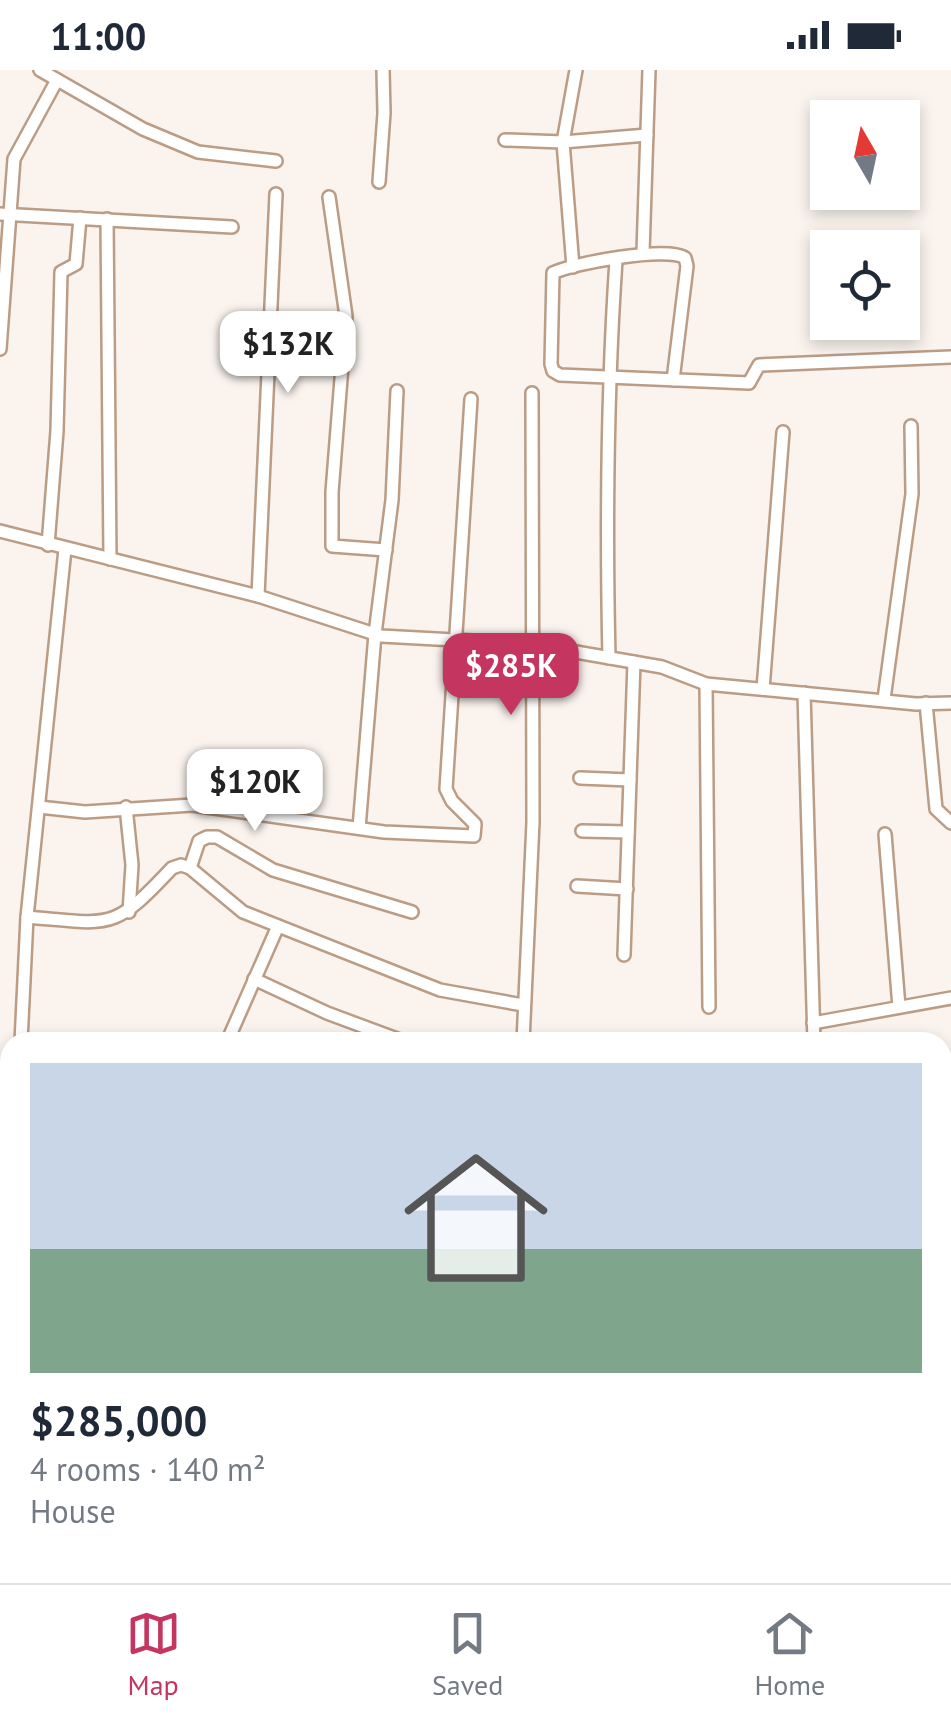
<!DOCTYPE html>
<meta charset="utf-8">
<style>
:root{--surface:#fff;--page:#f6f6f7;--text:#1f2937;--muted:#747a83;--line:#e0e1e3;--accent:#c43660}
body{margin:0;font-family:"PT Sans",sans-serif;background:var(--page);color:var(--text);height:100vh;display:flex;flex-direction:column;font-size:38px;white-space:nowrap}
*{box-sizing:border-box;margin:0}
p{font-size:32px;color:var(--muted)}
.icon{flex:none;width:55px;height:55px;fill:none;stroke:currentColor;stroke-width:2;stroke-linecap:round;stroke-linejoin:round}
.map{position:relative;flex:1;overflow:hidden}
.sheet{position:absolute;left:0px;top:962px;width:952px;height:552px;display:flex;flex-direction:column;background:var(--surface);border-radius:30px 30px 0 0;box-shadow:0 5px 15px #0003}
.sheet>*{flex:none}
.needle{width:65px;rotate:351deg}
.fabs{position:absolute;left:810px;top:30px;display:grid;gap:20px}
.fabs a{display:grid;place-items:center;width:110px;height:110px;border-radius:0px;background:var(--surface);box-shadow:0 5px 15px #0003;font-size:50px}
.price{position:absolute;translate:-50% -85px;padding:0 22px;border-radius:20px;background:#fff;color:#222;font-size:32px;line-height:65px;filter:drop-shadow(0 2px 5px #0008)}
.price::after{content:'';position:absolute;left:50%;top:60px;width:30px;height:22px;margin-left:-15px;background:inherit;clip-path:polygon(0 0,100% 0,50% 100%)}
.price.on{background:var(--accent);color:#fff}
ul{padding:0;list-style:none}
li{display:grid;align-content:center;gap:20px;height:530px;padding:0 30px}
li+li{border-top:2px solid var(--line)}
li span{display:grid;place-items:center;height:310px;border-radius:0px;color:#555}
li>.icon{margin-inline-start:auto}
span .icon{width:180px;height:180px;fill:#fffc;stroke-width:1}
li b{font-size:42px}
.status{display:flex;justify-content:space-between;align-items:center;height:70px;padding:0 50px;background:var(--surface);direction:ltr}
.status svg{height:28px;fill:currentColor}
.tab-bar{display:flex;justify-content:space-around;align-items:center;height:140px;border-top:2px solid var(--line);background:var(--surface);font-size:28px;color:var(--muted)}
.tab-bar a{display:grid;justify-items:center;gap:5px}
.tab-bar .on{color:var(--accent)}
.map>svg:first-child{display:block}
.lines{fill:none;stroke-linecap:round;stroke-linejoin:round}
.street-casing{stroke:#bb9c84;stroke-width:16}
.street{stroke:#fff;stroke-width:11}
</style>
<div class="status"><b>11:00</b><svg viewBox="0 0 49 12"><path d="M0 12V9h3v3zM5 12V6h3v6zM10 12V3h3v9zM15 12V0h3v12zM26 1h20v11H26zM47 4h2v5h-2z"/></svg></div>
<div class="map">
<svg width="951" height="1513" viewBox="0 0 951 1513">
<rect width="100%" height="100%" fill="#faf3ee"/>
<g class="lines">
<g class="street-casing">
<g id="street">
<polyline points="40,0 143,59 198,82 276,91"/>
<polyline points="505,70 563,72 647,65"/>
<polyline points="379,112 384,43 383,0"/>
<polyline points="329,127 346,246 332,422 332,476 386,480"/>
<polyline points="0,144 232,157"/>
<polyline points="107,149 110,489"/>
<polyline points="643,182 649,0"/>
<polyline points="573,197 563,72 576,0"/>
<polyline points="0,279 14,89 57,10"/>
<path d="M673 310 687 196 685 188C668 176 573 193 553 203L551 294 553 301 560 305 749 313 759 295 951 287"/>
<polyline points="0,461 258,526 381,566 530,574 662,597 706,614 916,634 951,633"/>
<polyline points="48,475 57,361 61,202 76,194 80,148"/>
<polyline points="258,526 276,124"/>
<path d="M609 588C606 455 607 323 616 190"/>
<polyline points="706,614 709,937"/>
<polyline points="763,619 783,362"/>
<polyline points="804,623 814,972"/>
<polyline points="884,629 912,424 911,356"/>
<polyline points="926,633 936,739 951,753"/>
<polyline points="580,708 630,710"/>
<polyline points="39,737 85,742 192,735 384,762 474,766 475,754 452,731 446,719 471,329"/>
<polyline points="126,737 132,795 129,842"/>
<polyline points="359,758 375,564 392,430 397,321"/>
<polyline points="582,761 628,762"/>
<polyline points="885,764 899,937"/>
<polyline points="190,798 199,771 207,767 217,767 273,800 412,842"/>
<polyline points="577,816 627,819"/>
<path d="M27 847C112 854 112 862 172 798L181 795 190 798 243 842 440 920 523 935"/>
<polyline points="624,885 634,592"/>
<polyline points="254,909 327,943 405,972"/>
<polyline points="813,953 951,928"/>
<polyline points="21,972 27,847 65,479"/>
<polyline points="227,972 278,856"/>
<polyline points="523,972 533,752 532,323"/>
<polyline points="0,1006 10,1004"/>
<polyline points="945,1023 951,1042"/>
<polyline points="0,1065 10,1057"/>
<polyline points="942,1115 951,1113"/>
<polyline points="0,1144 10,1142"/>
<polyline points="0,1213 10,1210"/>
<polyline points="942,1223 951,1246"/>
<polyline points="0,1311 10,1309"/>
<polyline points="942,1360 951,1360"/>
<polyline points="0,1439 10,1437"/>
<polyline points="256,1505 259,1513"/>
<polyline points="388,1505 390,1513"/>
<polyline points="586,1505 588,1513"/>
<polyline points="815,1505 815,1513"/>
<polyline points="11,1513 51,1505"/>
<polyline points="319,1513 348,1505"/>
</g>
</g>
<use href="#street" class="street"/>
</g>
</svg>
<div class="fabs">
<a><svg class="needle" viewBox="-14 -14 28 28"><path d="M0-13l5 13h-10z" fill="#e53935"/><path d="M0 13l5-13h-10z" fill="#747a83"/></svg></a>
<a><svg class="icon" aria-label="locate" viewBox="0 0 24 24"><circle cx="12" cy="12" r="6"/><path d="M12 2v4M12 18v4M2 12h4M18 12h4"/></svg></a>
</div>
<b class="price" style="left:288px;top:326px">$132K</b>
<b class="price on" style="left:511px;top:648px">$285K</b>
<b class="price" style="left:255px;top:764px">$120K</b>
<section class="sheet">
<ul>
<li><span style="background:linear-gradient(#c9d6e8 60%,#7fa58c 0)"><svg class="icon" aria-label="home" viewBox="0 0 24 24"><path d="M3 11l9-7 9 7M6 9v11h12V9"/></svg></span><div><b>$285,000</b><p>4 rooms · 140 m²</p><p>House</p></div></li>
</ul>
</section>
</div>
<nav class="tab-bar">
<a class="on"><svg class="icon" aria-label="map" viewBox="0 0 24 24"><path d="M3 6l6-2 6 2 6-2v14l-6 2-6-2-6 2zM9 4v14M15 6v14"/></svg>Map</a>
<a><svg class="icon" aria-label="saved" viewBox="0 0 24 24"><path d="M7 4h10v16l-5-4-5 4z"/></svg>Saved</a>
<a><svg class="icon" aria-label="home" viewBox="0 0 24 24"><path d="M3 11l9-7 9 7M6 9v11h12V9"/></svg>Home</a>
</nav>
